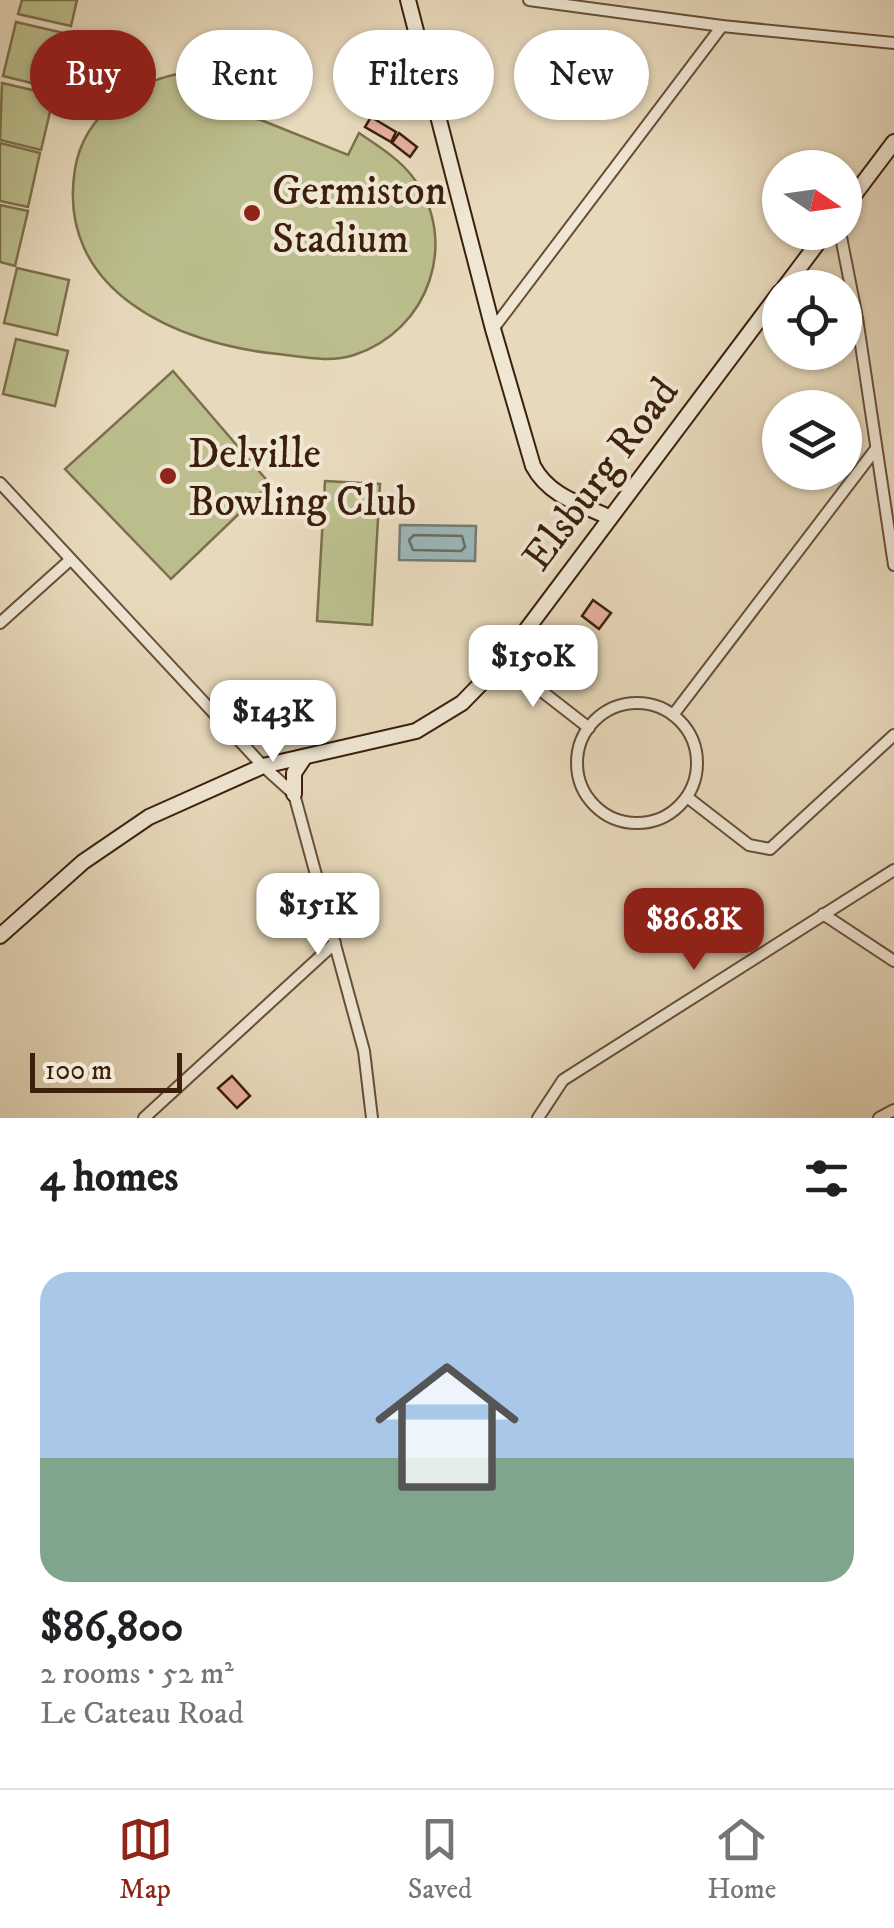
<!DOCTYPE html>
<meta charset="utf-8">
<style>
:root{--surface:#fff;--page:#f2f2f2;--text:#202124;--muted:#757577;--line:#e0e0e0;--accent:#8f2418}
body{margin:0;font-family:"IM FELL DW Pica",serif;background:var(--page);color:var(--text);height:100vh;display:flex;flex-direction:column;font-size:38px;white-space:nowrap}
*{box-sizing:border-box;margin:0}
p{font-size:32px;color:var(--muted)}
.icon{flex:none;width:55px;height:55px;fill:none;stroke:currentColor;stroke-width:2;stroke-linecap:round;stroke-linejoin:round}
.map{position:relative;height:1118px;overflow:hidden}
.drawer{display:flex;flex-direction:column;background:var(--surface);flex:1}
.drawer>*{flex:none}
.banner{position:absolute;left:30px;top:30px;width:835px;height:90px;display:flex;gap:20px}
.needle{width:65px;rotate:103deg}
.fabs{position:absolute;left:762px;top:150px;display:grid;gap:20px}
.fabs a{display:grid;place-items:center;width:100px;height:100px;border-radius:50%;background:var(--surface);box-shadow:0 2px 8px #0004;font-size:50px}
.scale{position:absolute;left:30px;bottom:25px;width:152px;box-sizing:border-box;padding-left:10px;border:5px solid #3c200c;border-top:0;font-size:28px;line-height:35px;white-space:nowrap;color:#3c200c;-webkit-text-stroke:8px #efe6d3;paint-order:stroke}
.price{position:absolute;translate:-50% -85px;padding:0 22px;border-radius:20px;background:#fff;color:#222;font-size:32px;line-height:65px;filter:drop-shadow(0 2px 5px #0008)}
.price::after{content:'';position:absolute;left:50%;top:60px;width:30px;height:22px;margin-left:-15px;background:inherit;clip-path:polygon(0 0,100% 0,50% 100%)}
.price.current{background:var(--accent);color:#fff}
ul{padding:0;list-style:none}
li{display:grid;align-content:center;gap:20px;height:530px;padding:0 40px}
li+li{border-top:2px solid var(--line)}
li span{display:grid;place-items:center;height:310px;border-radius:30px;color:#555}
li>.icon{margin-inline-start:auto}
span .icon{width:180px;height:180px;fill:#fffc;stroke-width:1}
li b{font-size:42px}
h2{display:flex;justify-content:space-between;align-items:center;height:120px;padding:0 40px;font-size:42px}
.chip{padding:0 35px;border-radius:45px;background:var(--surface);box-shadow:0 2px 8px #0004;font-size:35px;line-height:90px}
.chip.current{background:var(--accent);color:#fff}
.menu{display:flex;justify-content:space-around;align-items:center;height:140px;border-top:2px solid var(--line);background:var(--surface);font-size:28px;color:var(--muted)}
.menu a{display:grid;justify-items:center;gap:5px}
.menu .current{color:var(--accent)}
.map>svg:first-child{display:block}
.green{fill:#bbbe8c;stroke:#7c6f4c;stroke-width:2.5}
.water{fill:#9bb7ba;stroke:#757b74;stroke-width:2.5}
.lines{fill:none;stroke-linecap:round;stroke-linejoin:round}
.shore{stroke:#6c6c63;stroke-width:2.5}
.building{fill:#e6af9f;stroke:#3c200c;stroke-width:2.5}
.minor-casing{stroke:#674e38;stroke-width:14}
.secondary-casing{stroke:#3c200c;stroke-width:18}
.minor{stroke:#efe6d3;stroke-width:10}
.secondary{stroke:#efe6d3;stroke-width:14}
.poi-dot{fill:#8f2418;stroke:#efe6d3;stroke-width:4}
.labels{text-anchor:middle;stroke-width:8;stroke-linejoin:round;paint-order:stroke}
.poi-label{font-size:42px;fill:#3c200c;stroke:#efe6d3;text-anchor:start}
.street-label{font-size:42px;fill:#3c200c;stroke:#efe6d3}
</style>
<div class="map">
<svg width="894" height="1118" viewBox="0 0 894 1118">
<rect width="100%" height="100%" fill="#e7d9bb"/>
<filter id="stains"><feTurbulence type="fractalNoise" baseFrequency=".002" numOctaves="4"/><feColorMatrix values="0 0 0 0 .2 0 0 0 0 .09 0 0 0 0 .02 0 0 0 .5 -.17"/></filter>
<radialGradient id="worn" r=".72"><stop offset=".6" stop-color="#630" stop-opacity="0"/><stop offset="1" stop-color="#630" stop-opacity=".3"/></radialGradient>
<g class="green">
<polygon points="22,0 77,0 71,26 18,14"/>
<polygon points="16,22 68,34 56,89 3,76"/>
<path d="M188 72H232L226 112 261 120 348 155 359 133C378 146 398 158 412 176 461 240 429 331 354 355 330 363 304 357 278 354 177 344 55 291 75 169 84 113 136 80 188 72Z"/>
<polygon points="2,83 54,95 41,150 0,140"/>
<polygon points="0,143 40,153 28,207 0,201"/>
<polygon points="0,205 28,211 15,266 0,262"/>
<polygon points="17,268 69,280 57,335 4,323"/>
<polygon points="16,339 68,351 55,406 3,394"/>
<polygon points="173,371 270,484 171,579 65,469"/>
<polygon points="325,481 380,484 372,625 317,621"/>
</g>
<polygon class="water" points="400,525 476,526 475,561 399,560"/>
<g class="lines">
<polygon class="shore" points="414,535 462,536 465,547 461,551 413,550 409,540"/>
</g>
<g class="building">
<polygon points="371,117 396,132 391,142 365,127"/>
<polygon points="399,133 417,147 410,157 392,143"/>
<polygon points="593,600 611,613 599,629 582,616"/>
<polygon points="576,649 579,670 555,673 553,652"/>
<polygon points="232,1076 250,1096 237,1108 218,1088"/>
</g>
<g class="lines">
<g class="minor-casing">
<g id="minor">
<polyline points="529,0 722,26 894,43"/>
<polyline points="840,232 857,318 894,565"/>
<polyline points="493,329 722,26"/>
<polyline points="0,483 263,766 294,794 364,1051 372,1118"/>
<polyline points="0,623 70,560"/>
<polyline points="503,661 589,728"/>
<circle cx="637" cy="763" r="60"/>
<polyline points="673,715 875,450"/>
<polyline points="687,797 749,845 770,849 894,735"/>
<polyline points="823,914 894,961"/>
<polyline points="144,1118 335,943"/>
<polyline points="538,1118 563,1080 894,870"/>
<polyline points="879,1118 894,1110"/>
</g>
</g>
<g class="secondary-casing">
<g id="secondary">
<path d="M408 0 493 329 533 466C549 496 580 504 609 517"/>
<polyline points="845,207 894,142"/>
<polyline points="784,288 826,232"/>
<polyline points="294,794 294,773 304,758"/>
<polyline points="0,936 83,862 149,817 263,766 416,731 462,703 503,661 780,292"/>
</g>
</g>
<use href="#minor" class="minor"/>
<use href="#secondary" class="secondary"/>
</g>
<g class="poi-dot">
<circle cx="252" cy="213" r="10"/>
<circle cx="168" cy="476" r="10"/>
</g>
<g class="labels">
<g class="poi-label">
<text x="272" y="204">Germiston<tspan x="272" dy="48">Stadium</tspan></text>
<text x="188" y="467">Delville<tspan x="188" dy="48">Bowling Club</tspan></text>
</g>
<g class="street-label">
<text transform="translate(599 473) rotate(-53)" y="15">Elsburg Road</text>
</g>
</g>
<rect width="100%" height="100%" filter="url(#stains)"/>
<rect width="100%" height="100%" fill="url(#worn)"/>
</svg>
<div class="fabs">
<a><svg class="needle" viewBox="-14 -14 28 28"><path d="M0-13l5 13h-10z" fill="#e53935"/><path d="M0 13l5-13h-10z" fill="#757577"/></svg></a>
<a><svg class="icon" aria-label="locate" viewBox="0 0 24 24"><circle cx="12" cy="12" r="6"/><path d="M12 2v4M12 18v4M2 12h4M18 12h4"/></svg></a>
<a><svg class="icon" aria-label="layers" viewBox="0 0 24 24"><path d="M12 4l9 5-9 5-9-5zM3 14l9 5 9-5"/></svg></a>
</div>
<div class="scale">100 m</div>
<b class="price" style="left:533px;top:710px">$150K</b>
<b class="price" style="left:273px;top:765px">$143K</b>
<b class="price" style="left:318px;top:958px">$151K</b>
<b class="price current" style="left:694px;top:973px">$86.8K</b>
<div class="banner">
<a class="chip current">Buy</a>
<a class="chip">Rent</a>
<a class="chip">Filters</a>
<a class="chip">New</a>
</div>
</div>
<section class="drawer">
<h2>4 homes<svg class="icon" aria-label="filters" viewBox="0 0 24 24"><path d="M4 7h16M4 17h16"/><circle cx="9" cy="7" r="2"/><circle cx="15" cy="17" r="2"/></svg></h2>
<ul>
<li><span style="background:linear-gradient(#a9c7e8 60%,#7fa58c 0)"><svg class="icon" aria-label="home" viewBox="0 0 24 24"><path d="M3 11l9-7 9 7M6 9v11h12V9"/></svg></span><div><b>$86,800</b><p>2 rooms · 52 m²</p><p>Le Cateau Road</p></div></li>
</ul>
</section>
<nav class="menu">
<a class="current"><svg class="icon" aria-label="map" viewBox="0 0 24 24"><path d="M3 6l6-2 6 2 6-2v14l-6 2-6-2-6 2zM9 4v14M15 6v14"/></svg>Map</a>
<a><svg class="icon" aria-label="saved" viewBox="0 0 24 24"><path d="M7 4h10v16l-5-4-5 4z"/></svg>Saved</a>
<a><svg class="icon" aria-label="home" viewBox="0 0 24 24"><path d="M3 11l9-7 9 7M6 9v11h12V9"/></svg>Home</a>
</nav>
